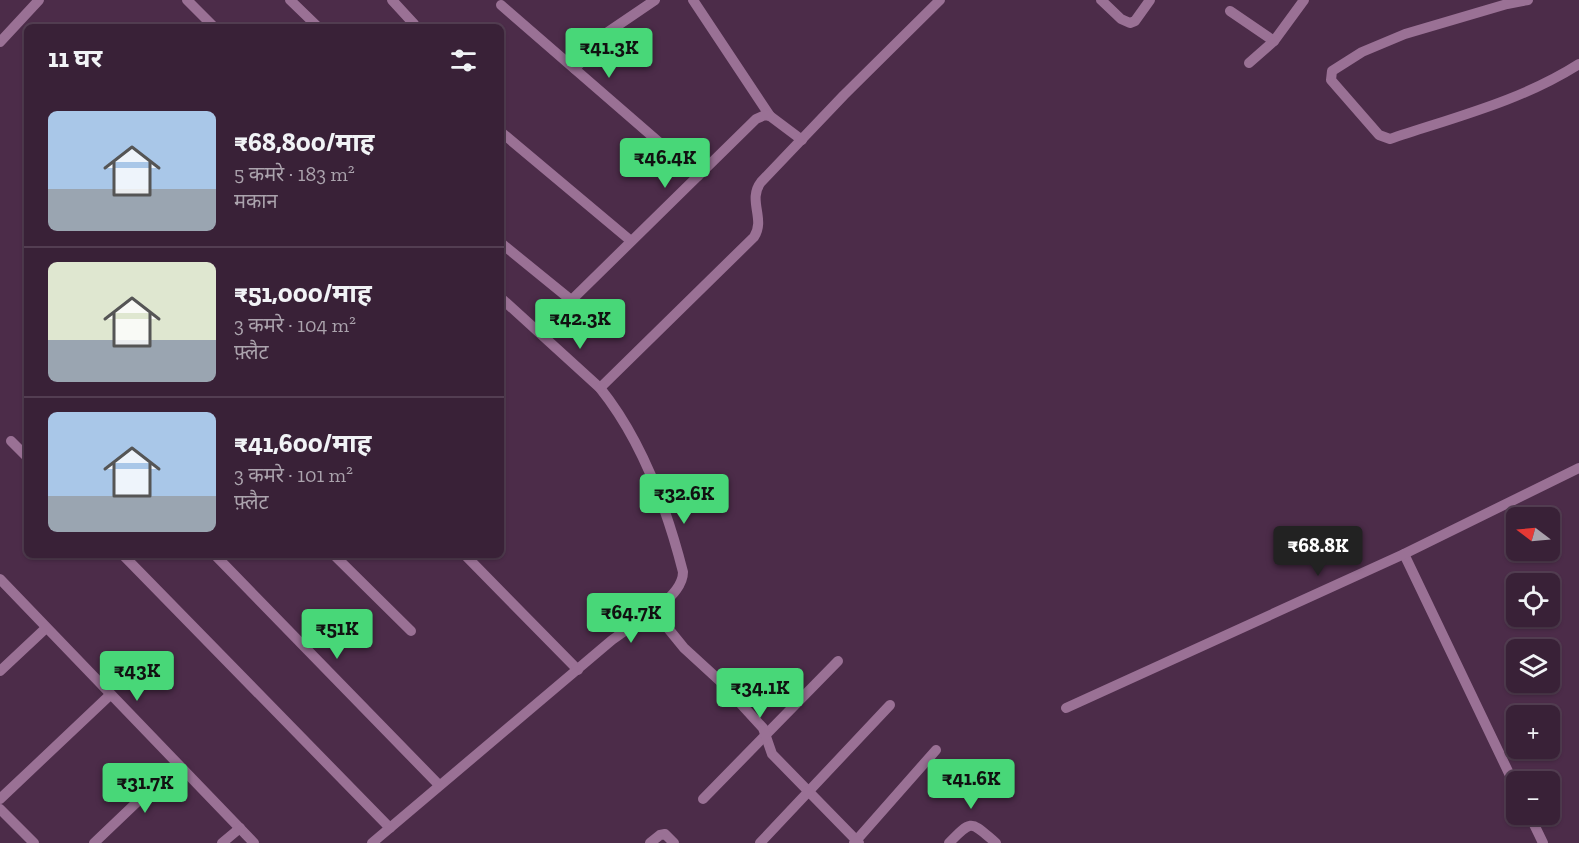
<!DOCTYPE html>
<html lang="hi">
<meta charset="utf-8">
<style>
:root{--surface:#392137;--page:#442e42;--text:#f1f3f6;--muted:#aba3ad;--line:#533e52;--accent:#48d778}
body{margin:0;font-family:"Zilla Slab","Noto Sans Devanagari",serif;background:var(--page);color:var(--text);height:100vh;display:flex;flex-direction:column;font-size:22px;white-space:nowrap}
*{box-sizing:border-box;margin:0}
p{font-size:20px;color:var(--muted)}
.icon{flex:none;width:33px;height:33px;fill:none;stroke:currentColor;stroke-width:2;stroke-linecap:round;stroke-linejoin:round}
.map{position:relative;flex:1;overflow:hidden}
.panel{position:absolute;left:24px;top:24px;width:480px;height:534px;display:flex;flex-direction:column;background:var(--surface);border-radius:9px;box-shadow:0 2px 4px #0004,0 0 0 2px var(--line)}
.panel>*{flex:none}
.needle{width:39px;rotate:286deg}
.fabs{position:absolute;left:1506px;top:507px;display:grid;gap:12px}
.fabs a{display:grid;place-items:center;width:54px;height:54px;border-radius:9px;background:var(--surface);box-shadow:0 2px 4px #0004,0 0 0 2px var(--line);font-size:30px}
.price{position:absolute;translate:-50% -51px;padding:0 14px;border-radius:6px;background:var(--accent);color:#111;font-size:20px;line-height:39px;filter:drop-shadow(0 2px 3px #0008)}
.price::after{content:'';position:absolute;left:50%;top:36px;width:18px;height:14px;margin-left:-9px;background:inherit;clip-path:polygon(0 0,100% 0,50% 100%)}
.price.selected{background:#222;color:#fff}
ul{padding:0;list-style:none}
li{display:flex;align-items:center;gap:18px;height:150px;padding:0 24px}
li+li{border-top:2px solid var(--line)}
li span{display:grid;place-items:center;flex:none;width:168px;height:120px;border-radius:9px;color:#555}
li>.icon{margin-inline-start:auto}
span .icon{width:72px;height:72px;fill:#fffc;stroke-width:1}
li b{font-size:26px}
h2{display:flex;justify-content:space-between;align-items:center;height:72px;padding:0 24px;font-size:26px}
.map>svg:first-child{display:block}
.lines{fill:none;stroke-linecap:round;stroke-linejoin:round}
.minor{stroke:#9a7195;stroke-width:10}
</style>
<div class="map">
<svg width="1579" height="843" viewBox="0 0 1579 843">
<rect width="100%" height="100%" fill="#4c2c49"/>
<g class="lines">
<g class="minor">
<polyline points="187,0 214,27"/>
<polyline points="290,0 318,27"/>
<polyline points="392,0 414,24 414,27"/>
<polyline points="693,0 770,116"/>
<polyline points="1101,0 1121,19 1130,23 1135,21 1150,0"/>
<path d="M1528 0 1507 4 1405 34 1362 52 1332 71 1331 80 1379 135 1390 139C1455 117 1521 101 1579 64"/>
<polyline points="501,5 698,176"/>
<polyline points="1230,11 1274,41"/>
<polyline points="0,42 39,0"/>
<polyline points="1249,63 1274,41 1304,0"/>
<polyline points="575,69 608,32 655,0"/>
<polyline points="501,132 631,241"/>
<polyline points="501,243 571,300"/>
<path d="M501 298 600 388C641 439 667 509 683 572 683 589 664 602 653 614"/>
<polyline points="539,332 756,119 765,115 770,116 802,140"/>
<path d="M600 388 754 237C766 219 747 200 761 182L844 95 940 0"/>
<polyline points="11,441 27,457"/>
<polyline points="1404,554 1516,788"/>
<polyline points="123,555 390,828"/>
<polyline points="215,555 439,785"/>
<polyline points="334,555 411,631"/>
<polyline points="465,555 578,670"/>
<polyline points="0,579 254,843"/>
<polyline points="0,671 46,628"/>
<polyline points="1066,708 1404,554 1579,468"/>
<polyline points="0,799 110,695"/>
<polyline points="703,799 838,661"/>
<polyline points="0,809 34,843"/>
<polyline points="1529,814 1543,843"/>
<polyline points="94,843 177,764"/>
<polyline points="222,843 240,828"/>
<polyline points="372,843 612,640 650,613 658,616 684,648 720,681 763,728 772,754 859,843"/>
<polyline points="650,843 660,835 665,834 674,843"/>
<polyline points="760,843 890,705"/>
<polyline points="854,843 936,750"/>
<path d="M949 843C973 818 971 822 996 843"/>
</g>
</g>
</svg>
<div class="fabs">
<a><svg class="needle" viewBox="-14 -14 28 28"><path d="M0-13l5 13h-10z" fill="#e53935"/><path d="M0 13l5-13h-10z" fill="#aba3ad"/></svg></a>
<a><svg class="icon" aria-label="locate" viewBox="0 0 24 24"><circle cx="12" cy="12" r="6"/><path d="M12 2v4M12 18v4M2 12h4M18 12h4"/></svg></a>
<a><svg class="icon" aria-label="layers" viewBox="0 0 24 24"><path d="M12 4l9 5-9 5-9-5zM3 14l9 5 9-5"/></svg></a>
<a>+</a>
<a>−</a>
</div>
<b class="price" style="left:609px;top:79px">₹41.3K</b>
<b class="price" style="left:665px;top:189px">₹46.4K</b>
<b class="price" style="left:580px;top:350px">₹42.3K</b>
<b class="price" style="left:684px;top:525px">₹32.6K</b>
<b class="price selected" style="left:1318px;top:577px">₹68.8K</b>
<b class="price" style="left:631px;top:644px">₹64.7K</b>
<b class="price" style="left:337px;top:660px">₹51K</b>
<b class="price" style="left:137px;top:702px">₹43K</b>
<b class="price" style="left:760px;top:719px">₹34.1K</b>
<b class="price" style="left:971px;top:810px">₹41.6K</b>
<b class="price" style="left:145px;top:814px">₹31.7K</b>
<section class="panel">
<h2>11 घर<svg class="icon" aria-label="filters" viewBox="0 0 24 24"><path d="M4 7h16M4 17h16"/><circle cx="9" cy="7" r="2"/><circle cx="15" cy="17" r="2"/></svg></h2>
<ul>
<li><span style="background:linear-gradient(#a9c7e8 65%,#9aa5b1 0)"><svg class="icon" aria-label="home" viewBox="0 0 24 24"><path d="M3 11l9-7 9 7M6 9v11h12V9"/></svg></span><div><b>₹68,800/माह</b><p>5 कमरे · 183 m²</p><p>मकान</p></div></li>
<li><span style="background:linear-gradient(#dfe7d0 65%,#9aa5b1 0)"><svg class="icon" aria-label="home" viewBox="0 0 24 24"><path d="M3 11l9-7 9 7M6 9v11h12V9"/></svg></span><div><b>₹51,000/माह</b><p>3 कमरे · 104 m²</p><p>फ़्लैट</p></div></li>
<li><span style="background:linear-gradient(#a9c7e8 70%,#9aa5b1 0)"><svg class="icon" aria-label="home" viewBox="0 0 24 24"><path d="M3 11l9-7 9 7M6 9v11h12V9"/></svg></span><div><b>₹41,600/माह</b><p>3 कमरे · 101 m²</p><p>फ़्लैट</p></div></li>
</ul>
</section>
</div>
